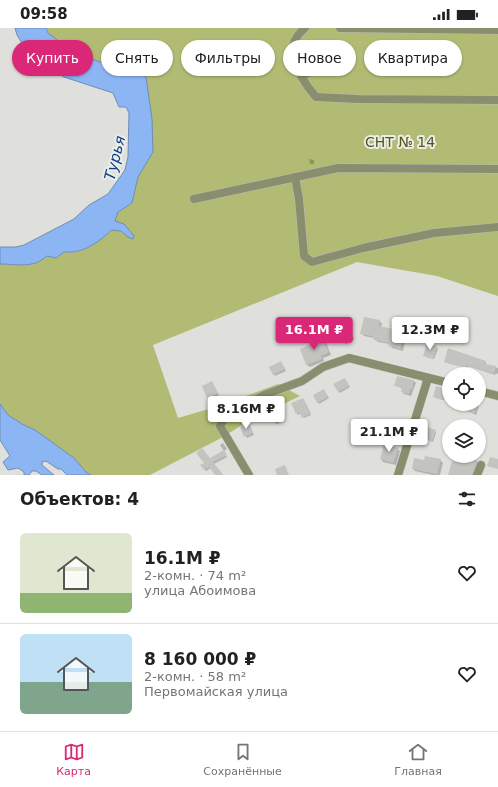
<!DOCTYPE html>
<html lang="ru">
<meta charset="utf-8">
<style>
:root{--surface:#fff;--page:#f2f2f2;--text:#202124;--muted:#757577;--line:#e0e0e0;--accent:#db2777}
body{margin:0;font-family:"DejaVu Sans",sans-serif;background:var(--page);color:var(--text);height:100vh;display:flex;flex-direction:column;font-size:15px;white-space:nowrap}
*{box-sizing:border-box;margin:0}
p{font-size:13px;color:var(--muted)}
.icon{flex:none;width:22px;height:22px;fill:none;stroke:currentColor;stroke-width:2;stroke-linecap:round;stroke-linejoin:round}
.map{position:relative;height:447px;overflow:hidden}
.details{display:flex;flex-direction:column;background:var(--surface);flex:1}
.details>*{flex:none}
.banner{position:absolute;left:12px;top:12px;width:474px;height:36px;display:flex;gap:8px}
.fabs{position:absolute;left:442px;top:339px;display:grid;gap:8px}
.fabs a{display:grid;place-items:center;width:44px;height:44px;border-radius:50%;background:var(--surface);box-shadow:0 1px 3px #0004;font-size:20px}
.price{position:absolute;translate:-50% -34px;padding:0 9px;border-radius:4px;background:#fff;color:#222;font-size:13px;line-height:26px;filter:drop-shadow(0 1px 2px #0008)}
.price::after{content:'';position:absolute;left:50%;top:24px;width:12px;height:9px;margin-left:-6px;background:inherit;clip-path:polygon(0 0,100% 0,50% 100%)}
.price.active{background:var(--accent);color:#fff}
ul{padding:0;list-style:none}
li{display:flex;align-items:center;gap:12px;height:100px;padding:0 20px}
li+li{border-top:1px solid var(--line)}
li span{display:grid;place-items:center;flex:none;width:112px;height:80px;border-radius:6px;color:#555}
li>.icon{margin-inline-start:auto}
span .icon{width:48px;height:48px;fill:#fffc;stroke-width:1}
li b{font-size:17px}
h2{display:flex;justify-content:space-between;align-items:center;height:48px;padding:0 20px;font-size:17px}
.chip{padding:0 14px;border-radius:18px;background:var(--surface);box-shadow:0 1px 3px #0004;font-size:14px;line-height:36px}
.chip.active{background:var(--accent);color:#fff}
.status{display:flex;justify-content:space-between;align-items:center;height:28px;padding:0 20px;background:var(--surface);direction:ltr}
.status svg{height:11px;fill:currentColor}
.tab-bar{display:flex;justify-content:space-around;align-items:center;height:56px;border-top:1px solid var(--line);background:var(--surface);font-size:11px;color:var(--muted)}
.tab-bar a{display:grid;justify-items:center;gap:2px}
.tab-bar .active{color:var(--accent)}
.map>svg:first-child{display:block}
.green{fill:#b1bb73}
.water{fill:#8cb5f4;stroke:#6f8cb7}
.shadow{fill:#0003}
.building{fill:#c3c4c0}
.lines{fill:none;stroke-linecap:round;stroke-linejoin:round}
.minor-casing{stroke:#bbbcb8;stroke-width:9}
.minor{stroke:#898e6e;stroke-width:8}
.labels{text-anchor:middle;stroke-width:4;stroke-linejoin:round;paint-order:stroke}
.park-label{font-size:14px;fill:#515820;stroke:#ecede8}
.water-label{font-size:15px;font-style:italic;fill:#0e4088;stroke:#ecede8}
</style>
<div class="status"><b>09:58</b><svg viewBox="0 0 49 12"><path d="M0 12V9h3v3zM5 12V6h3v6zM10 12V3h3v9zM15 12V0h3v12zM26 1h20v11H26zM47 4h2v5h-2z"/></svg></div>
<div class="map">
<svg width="498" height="447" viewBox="0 0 498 447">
<rect width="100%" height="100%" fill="#dfe0db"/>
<path class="green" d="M46 0H498V268L437 248 357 234 153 317 178 390 219 378 278 356 300 368 250 392 223 409 150 447H91L87 445 74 430 35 402 22 396 8 387 0 376V236C17 236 33 241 47 228L56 230 64 224C83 227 98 214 112 202L121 203 128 209 115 193 118 184 132 175 138 149 153 124 136 42C112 38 56 26 46 0Z"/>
<g class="water">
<path d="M15 0H46L48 5 74 25 103 35 136 42 146 49 152 91 153 124 138 149 132 175 118 184 115 193 124 196 134 208 133 211 128 209 121 203 112 202C98 214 84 226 64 224L56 230 47 228C33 241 17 236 0 236V219H16L24 217 74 191 89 177 108 166 125 142 128 129 129 85 126 79H119L113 65 64 49 41 36 34 34 17 7Z"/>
<polygon points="0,376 8,387 22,396 35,402 74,430 87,445 91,447 67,447 61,441 58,441 46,433 42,434 42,437 54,447 42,447 36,443 32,443 29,447 24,447 24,444 18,440 8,442 3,434 10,428 0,412"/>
</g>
<g class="shadow">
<polygon points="309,131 314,132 314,136 310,136"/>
<polygon points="379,293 382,295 381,299 394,302 401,297 404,299 401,310 405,313 403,323 392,320 390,316 378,314 374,310 364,308 362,305"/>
<polygon points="350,302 354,312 346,316 344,314"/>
<polygon points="322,310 325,312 331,327 323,330 324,333 310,339 307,337 301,322 312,317"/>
<polygon points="436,319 438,321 434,331 426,329"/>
<polygon points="449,322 486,334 486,337 498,340 498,346 496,345 495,347 468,338 468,340 447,335 445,334"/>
<polygon points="281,334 286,343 275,348 274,346"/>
<polygon points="346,353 350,359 340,365 338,363"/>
<polygon points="414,353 416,355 411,368 404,366 402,363 402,361 396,357"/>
<polygon points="212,354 219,367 210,371 203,358"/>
<polygon points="445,362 447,363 444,372 436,370"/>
<polygon points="325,364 329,370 319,376 318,374"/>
<polygon points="303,371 311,387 304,390 301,385 298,387 297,385"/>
<polygon points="468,376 476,376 479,378 476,387 465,382"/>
<polygon points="279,381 285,392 277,396 275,395"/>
<polygon points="408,395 411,397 406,412 397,410 395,407 395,404 392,401"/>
<polygon points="249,396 254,407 247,410 241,399"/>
<polygon points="435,403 436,405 433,414 420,409"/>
<polygon points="223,415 227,421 224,423 227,429 214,436 223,447 216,447 211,440 206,443 202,438 210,431 224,423 220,417"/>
<polygon points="397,421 400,423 396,437 383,434 381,431"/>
<polygon points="440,432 443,435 440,447 433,447 415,443 413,441 425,433"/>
<polygon points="476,433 478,435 475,447 449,447"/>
</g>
<g class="building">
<polygon points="364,289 380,292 379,298 393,301 395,294 402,296 399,308 403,309 400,321 388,318 389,315 374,312 372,308 360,306"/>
<polygon points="349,299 354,311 344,315 338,303"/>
<polygon points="322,309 329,324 321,328 322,331 306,337 300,321 311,316 312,313"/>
<polygon points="427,315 437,318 433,331 423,328"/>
<polygon points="448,320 486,333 485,336 496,338 494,346 467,337 466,340 444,334"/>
<polygon points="281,333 285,341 273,347 269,339"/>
<polygon points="397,348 414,352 412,361 410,361 409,366 401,364 402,360 394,358"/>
<polygon points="345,350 349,358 338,364 333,356"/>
<polygon points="212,353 218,366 207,370 202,358"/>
<polygon points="436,358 446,361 442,372 433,369"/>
<polygon points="324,361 328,369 317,375 313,367"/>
<polygon points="303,370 311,385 302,390 299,384 296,386 291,375"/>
<polygon points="466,376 478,376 474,386 464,382"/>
<polygon points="278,378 284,390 275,395 268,383"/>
<polygon points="402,392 409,394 404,410 394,408 395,402 391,401 393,395 401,397"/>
<polygon points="249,395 253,405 244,409 240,399"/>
<polygon points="423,398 436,402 432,413 419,409"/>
<polygon points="384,416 398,420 393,435 380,431"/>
<polygon points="202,420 210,430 224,422 227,427 213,434 223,447 215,447 209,439 204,442 200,437 204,435 196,425"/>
<polygon points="425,428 441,431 437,446 412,441 414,430 424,432"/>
<polygon points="461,428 477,432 472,447 448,447 452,433 457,434 458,430 461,431"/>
<polygon points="490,429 498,431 498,441 487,438"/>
<polygon points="285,437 289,447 277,447 275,441"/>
</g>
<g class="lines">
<g class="minor-casing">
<g id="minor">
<path d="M305 0C286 16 293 28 301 48L326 38"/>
<polyline points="340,0 498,2"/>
<polyline points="301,48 308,59 316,69 358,71 498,72"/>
<polyline points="295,149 299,171 304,228 312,234 363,220 434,205 498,199"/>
<polyline points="194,171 338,140 498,141"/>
<polyline points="479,363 498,368"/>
<polyline points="249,447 220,398 226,388 264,367 302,353 323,339 349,330 449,355"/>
<polyline points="398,447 428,350"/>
<polyline points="477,447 481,437"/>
</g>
</g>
<use href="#minor" class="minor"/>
</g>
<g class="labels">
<g class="park-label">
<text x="400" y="119">СНТ № 14</text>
</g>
<g class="water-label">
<text transform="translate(115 130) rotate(-76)" y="5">Турья</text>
</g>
</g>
</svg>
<div class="fabs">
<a><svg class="icon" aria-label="locate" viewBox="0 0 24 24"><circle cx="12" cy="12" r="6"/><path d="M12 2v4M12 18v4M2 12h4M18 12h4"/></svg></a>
<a><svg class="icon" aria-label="layers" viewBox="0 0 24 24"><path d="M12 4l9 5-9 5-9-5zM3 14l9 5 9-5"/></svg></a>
</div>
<b class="price active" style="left:314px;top:323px">16.1M ₽</b>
<b class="price" style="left:430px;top:323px">12.3M ₽</b>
<b class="price" style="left:246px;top:402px">8.16M ₽</b>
<b class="price" style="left:389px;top:425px">21.1M ₽</b>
<div class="banner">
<a class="chip active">Купить</a>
<a class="chip">Снять</a>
<a class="chip">Фильтры</a>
<a class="chip">Новое</a>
<a class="chip">Квартира</a>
</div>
</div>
<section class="details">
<h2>Объектов: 4<svg class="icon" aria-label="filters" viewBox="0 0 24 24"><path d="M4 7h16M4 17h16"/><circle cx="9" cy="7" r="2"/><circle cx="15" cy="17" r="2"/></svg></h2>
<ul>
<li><span style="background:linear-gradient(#dfe7d0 75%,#8fb573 0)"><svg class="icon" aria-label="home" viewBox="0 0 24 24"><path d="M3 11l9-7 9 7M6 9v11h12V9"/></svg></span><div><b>16.1M ₽</b><p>2-комн. · 74 m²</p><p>улица Абоимова</p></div><svg class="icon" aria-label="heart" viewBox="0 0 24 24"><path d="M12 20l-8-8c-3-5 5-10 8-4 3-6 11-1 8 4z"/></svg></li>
<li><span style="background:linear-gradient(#bfe0f5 60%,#7fa58c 0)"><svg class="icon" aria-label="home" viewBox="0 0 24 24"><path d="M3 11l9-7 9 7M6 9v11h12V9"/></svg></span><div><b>8 160 000 ₽</b><p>2-комн. · 58 m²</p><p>Первомайская улица</p></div><svg class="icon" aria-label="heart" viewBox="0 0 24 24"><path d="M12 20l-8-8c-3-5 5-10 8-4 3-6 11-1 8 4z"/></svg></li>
</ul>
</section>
<nav class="tab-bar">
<a class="active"><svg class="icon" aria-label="map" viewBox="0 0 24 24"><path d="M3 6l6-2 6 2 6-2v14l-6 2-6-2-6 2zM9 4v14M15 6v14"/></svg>Карта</a>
<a><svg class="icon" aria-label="saved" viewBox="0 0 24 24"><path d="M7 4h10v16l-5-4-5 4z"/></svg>Сохранённые</a>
<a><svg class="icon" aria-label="home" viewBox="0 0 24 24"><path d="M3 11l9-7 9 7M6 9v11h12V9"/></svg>Главная</a>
</nav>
